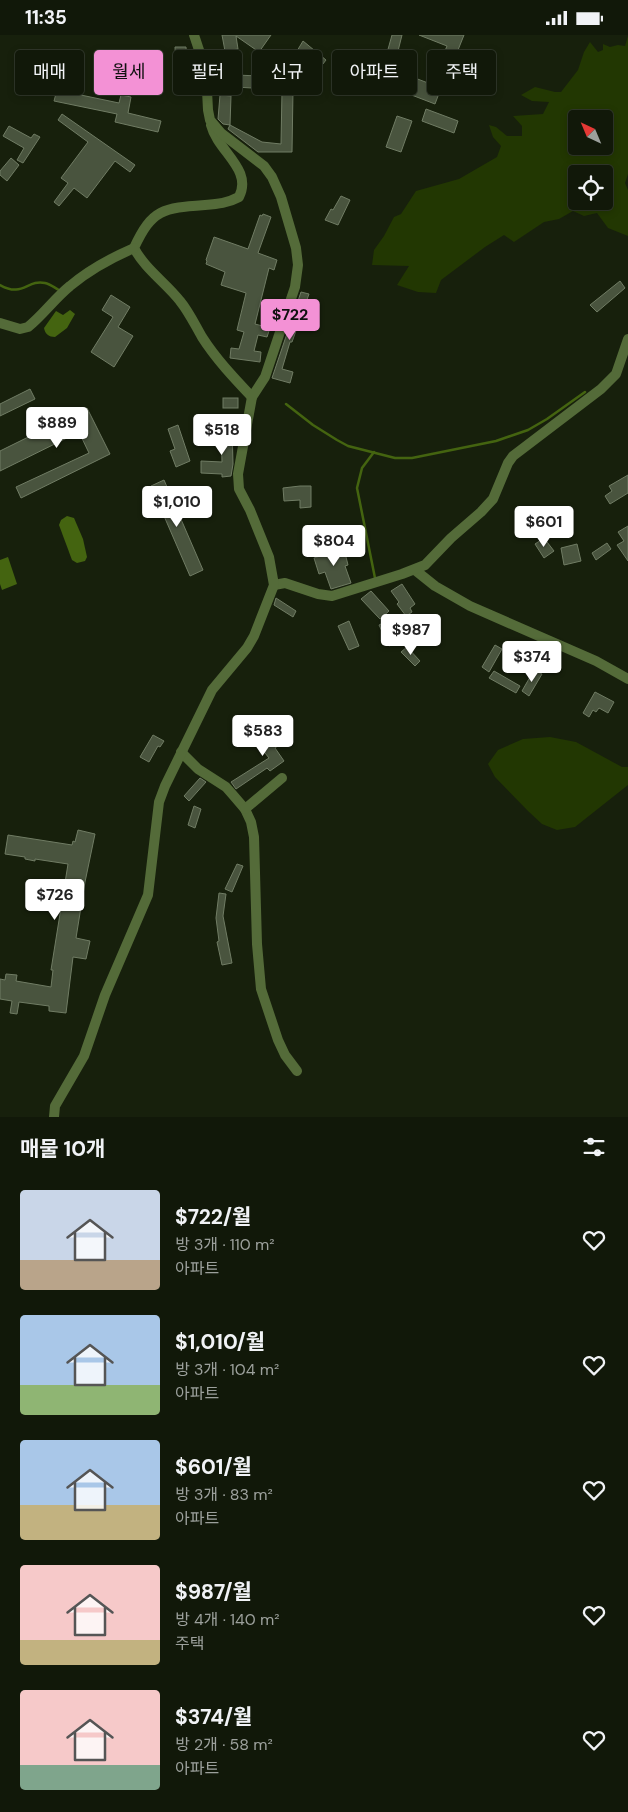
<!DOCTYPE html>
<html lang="ko">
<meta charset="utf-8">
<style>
:root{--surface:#111809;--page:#1a2112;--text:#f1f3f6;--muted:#9ca09c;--line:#30372a;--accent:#f391d5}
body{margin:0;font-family:"DM Sans","Noto Sans KR",sans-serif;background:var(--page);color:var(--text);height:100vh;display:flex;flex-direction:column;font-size:19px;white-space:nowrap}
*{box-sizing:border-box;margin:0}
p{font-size:16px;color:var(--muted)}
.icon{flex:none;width:28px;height:28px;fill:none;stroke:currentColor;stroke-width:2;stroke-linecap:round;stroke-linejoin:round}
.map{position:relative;height:1082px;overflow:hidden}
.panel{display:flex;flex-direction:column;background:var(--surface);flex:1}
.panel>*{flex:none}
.guide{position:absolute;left:15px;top:15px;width:599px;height:45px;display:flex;gap:10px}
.needle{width:32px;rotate:316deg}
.fabs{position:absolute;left:568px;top:75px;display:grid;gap:10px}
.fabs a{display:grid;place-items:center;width:45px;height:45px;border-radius:5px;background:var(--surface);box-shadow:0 2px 8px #0003,0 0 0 1px var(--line);font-size:25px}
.price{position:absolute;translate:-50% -42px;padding:0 11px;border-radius:5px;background:#fff;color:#222;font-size:16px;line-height:32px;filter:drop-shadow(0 1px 2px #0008)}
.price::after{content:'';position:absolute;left:50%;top:30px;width:15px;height:11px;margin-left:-8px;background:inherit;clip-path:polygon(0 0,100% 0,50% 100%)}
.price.on{background:var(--accent);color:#111}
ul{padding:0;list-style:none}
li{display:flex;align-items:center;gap:15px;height:125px;padding:0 20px}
li span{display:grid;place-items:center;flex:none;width:140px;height:100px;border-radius:5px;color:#555}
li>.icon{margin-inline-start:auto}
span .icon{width:60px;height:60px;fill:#fffc;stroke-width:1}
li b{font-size:21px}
h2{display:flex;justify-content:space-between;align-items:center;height:60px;padding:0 20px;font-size:21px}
.pill{padding:0 18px;border-radius:5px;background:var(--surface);box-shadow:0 2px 8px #0003,0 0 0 1px var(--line);font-size:18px;line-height:45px}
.pill.on{background:var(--accent);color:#111}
.status{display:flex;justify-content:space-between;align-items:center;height:35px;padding:0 25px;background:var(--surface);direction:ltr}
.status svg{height:14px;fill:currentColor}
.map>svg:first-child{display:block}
.green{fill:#223702;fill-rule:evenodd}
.water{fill:#446410}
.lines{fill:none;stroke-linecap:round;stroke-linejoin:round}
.stream{stroke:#446410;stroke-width:2.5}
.building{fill:#49543e;stroke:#707c64}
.minor{stroke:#546b39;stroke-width:10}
</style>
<div class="status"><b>11:35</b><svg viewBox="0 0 49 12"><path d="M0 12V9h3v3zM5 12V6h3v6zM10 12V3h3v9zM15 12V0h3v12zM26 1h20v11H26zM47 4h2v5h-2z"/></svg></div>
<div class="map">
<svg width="628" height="1082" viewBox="0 0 628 1082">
<rect width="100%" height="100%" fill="#17200c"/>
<g class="green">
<path d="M628 1V139L625 148 628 155V201L608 193 597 178 584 181 573 176 559 184 544 187 514 207 504 200 485 212 441 245 436 258 418 257 397 250 409 231 372 230 374 215 384 201 394 182 401 179 416 156 459 144 497 122 501 111 493 102 489 90 496 92 507 101H522V91L513 81 543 79 549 67 532 66 521 60 535 52 555 57H561L578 35 584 17 590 7 598 17 603 15V9L610 12 618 10 625 11ZM576 84H604V111H576ZM576 139H604V166H576Z"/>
<polygon points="550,702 576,707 622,732 628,732 628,750 575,792 557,795 542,789 528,776 495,742 488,729 498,715 523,704"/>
</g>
<g class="water">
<path d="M70 275 75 279 67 293 55 302C49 302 45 299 44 293L56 276 63 280Z"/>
<polygon points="67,481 74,483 83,504 87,522 85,526 77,528 72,525 59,490 61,485"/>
<polygon points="8,522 17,549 2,555 0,549 0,525"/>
</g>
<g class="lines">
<g class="stream">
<path d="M0 250C23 263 27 244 45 248 50 249 55 253 59 255"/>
<polyline points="286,369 313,390 337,405 348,411 395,423 412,423 496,406 528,395 547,384 585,357"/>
<polyline points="374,417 362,433 357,453 375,543"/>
</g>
</g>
<g class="building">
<polygon points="222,0 271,0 259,17 236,1 238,14 225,16"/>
<polygon points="392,0 402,0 397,20 387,18"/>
<polygon points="419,0 464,0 454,25 451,23 450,26 442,23 447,11"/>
<polygon points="303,6 326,25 319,34 305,25 306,23 297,16"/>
<polygon points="175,12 186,12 189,58 177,59"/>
<polygon points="353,18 369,24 364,37 345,30 349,20 352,21"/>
<polygon points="145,29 163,33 161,41 143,36"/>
<polygon points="236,40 305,43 305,56 293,55 292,117 258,117 228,94 230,90 262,107 281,109 282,56 269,56 269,54 235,52"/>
<polygon points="415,43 441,53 435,69 409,59"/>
<polygon points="57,55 119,68 121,60 131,62 128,78 161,86 158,97 115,87 117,79 54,66"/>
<polygon points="220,60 231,61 230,90 223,89 218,84"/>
<polygon points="426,74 458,86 454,98 422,86"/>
<polygon points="62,79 135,130 130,137 115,126 87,163 74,153 59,171 54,167 68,148 61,143 88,107 58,85"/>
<polygon points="397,81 412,86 401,117 386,112"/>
<polygon points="9,91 31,103 34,99 40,102 23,128 17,125 24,113 3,101"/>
<polygon points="11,123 19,130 7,146 0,140 0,136"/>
<polygon points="341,161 350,165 338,190 325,185 331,174 333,175"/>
<polygon points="263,179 271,182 258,218 277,225 274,235 269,233 255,289 270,293 267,302 258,300 254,316 261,317 260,327 230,323 231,313 239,314 244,297 237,295 246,258 221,250 225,237 206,229 207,226 206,225 214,202 248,214 260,180 262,181"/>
<polygon points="620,246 625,253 597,277 590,270"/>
<polygon points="301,257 309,259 292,307 290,307 282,334 293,337 290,348 272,343"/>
<polygon points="111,260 130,272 118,292 133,301 114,332 91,317 113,282 102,275"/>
<polygon points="30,354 35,364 0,381 0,369"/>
<rect x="223" y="363" width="15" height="10"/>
<polygon points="87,373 110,419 21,463 16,452 89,418 79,397 0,436 0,416"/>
<polygon points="178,390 190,426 176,432 170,416 175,414 168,394"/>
<polygon points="221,392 232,392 233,429 231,441 222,442 222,439 201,438 201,426 222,427"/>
<polygon points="628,440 628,458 610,469 605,461 612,456 609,451"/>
<polygon points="164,445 203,535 190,541 151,451"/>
<polygon points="300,451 311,451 311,472 300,473 300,465 284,466 283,453"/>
<polygon points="628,491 628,526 617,510 624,506 618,497"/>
<polygon points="544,503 554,516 544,523 535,509"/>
<polygon points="607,508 611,514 596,525 592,518"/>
<polygon points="577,509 581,526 564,530 561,513"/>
<polygon points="343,510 348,530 345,531 351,548 331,554 325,537 319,539 314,523 333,517 332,513"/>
<polygon points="402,549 415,569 410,573 412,577 406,581 397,569 399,567 391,556"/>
<polygon points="371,556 389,576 380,584 361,564"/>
<polygon points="276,563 296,576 293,582 274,570"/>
<polygon points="425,584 431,601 424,603 419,587"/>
<polygon points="349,586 359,611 349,615 338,591"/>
<polygon points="387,586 397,607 389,611 379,590"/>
<polygon points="495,610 502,614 489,637 482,632"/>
<polygon points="407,612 420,626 415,631 401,617"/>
<polygon points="534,635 542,639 529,661 522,656"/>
<polygon points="494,636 520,651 516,658 489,643"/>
<polygon points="595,657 614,667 608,678 599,673 596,677 593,675 589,682 583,678"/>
<polygon points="270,693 277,703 278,701 283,707 275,713 284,726 270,736 267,733 236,754 231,747 269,723 254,704"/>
<polygon points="153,700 164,706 160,712 158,711 149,727 140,722"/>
<polygon points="200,743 206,747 189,766 184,761"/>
<polygon points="194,771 201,774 195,793 188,790"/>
<polygon points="78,795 95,799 85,847 76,903 90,906 86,924 73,922 66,978 49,976 49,971 19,967 17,979 10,978 12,966 0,964 0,944 5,945 6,939 17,940 16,946 51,952 53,935 51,935 68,829 35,824 35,826 25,824 25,822 5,819 8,800 72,810 73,806 75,807"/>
<polygon points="237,829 243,831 232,857 225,854"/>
<polygon points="219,858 226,859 223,881 232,928 222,930 217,907 219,906 216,883"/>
</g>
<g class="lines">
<g class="minor">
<path d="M211 90C218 117 253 134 239 162 228 168 218 169 205 170 163 173 152 174 134 213 145 234 166 248 180 266 189 277 195 290 202 302 216 324 234 343 252 362"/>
<path d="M0 288 20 294 28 292C43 280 55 263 70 251 89 235 111 223 134 213"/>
<polyline points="415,535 435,551 470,571 596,626 628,644"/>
<polyline points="274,550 285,548 318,559 332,561 402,539 425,530 451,503 481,477 493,464 508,428 513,421 601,354 616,339 628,304"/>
<polyline points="181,717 198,734 226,752 233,760 245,774 251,787 254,802 257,909 261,954 278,1005 285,1020 297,1036"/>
<polyline points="245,774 282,743"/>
<polyline points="54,1082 55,1071 84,1021 105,960 148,860 159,767 165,751 212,655 247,613 254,601 274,550 269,522 250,475 239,454 238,439 252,362 265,342 295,252 298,230 296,213 281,162 272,142 264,131 221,98 210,85 208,75 206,36 194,0"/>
</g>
</g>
</svg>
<div class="fabs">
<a><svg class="needle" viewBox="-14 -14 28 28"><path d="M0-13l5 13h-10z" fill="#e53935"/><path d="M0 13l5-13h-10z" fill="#9ca09c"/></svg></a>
<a><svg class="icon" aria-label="locate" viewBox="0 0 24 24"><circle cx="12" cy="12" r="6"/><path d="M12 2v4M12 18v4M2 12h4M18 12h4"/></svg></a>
</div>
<b class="price on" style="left:290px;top:306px">$722</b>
<b class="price" style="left:57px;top:414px">$889</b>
<b class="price" style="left:222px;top:421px">$518</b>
<b class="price" style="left:177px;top:493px">$1,010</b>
<b class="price" style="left:544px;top:513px">$601</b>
<b class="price" style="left:334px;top:532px">$804</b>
<b class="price" style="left:411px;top:621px">$987</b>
<b class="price" style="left:532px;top:648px">$374</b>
<b class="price" style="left:263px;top:722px">$583</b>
<b class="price" style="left:55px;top:886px">$726</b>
<div class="guide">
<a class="pill">매매</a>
<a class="pill on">월세</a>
<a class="pill">필터</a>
<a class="pill">신규</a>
<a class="pill">아파트</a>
<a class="pill">주택</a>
</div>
</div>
<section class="panel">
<h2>매물 10개<svg class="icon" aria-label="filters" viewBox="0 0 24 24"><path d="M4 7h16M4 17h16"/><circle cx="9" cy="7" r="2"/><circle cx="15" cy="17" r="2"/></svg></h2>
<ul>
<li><span style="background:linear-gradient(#c9d6e8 70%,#b9a48a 0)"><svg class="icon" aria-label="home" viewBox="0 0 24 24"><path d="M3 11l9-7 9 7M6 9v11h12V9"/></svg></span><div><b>$722/월</b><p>방 3개 · 110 m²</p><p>아파트</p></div><svg class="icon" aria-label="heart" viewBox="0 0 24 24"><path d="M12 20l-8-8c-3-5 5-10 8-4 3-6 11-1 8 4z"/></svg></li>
<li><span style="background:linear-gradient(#a9c7e8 70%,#8fb573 0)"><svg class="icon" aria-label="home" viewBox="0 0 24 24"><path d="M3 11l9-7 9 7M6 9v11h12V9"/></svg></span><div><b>$1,010/월</b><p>방 3개 · 104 m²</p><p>아파트</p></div><svg class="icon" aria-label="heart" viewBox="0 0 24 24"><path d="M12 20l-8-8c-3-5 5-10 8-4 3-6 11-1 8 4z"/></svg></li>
<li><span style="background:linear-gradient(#a9c7e8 65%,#c2b280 0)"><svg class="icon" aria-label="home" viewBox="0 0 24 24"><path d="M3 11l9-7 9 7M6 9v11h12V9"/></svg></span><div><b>$601/월</b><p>방 3개 · 83 m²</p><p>아파트</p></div><svg class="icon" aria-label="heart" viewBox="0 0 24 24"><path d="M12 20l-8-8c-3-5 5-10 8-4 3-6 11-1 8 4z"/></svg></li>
<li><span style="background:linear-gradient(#f6c9c9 75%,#c2b280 0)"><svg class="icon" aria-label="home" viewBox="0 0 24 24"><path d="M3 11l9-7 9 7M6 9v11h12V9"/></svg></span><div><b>$987/월</b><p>방 4개 · 140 m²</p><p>주택</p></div><svg class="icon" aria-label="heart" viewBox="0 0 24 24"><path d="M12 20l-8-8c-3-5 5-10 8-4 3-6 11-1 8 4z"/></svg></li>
<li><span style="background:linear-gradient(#f6c9c9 75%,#7fa58c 0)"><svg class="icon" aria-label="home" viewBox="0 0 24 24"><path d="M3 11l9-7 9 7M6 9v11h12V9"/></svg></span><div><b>$374/월</b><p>방 2개 · 58 m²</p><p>아파트</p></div><svg class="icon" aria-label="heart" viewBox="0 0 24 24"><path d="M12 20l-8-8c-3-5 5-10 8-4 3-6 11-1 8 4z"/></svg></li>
</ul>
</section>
